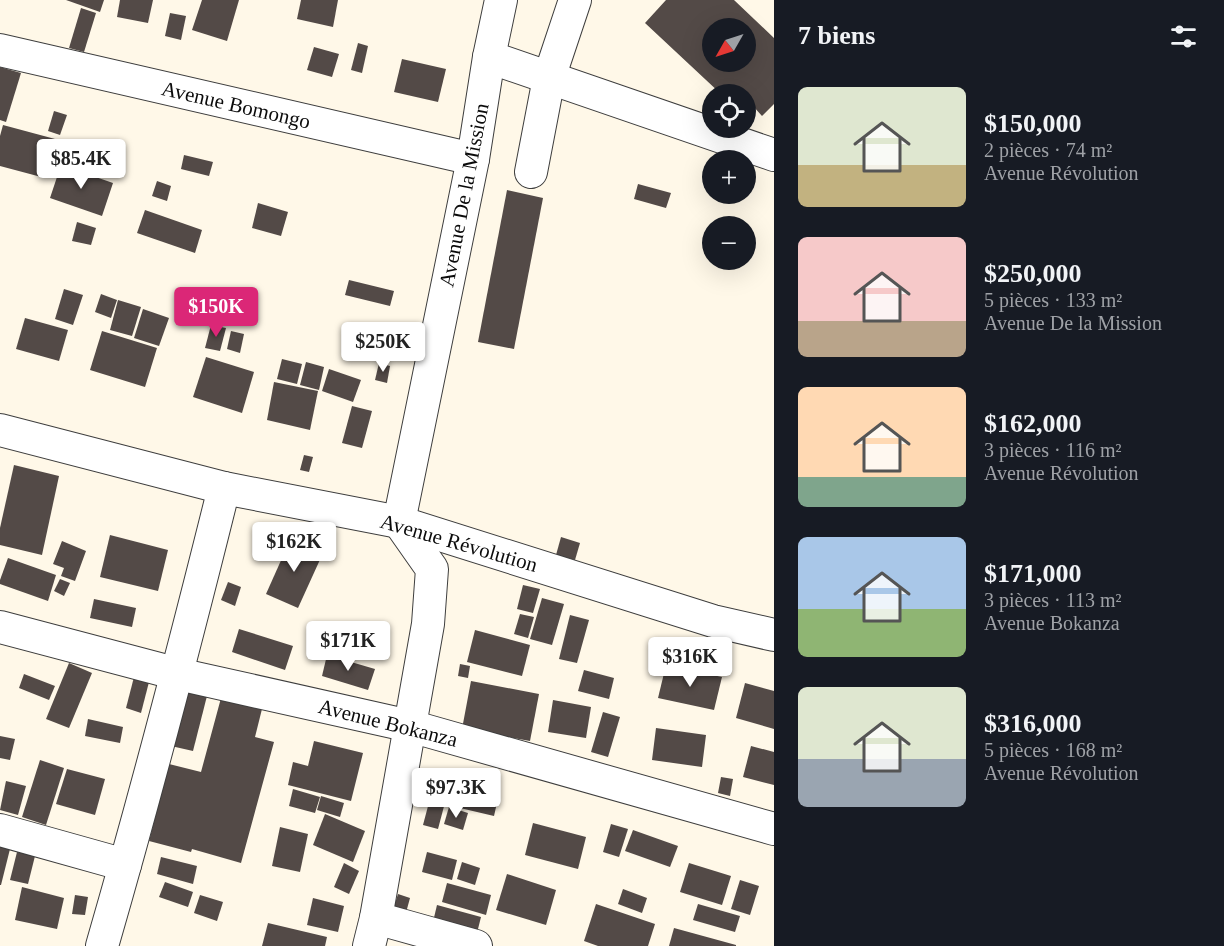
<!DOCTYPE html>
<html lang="fr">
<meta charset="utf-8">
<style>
:root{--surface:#171b24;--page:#20242c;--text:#f1f3f6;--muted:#9ea1a6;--accent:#db2777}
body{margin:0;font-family:"Times New Roman",serif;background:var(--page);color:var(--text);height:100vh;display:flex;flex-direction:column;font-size:22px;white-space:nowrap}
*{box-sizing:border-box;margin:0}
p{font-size:20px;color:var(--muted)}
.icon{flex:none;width:33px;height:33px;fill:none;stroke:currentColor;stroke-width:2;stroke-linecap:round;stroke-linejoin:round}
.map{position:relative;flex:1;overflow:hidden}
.side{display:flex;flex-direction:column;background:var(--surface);width:450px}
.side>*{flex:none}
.needle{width:39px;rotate:231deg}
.fabs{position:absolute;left:702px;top:18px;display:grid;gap:12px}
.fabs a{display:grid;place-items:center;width:54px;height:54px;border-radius:50%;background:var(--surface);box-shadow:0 6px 24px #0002;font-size:30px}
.price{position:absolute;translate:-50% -51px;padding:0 14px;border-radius:6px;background:#fff;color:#222;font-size:20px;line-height:39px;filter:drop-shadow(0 2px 3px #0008)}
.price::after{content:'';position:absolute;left:50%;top:36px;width:18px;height:14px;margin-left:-9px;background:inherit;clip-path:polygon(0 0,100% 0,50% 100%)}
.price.selected{background:var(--accent);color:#fff}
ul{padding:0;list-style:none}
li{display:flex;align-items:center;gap:18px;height:150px;padding:0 24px}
li span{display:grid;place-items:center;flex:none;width:168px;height:120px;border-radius:9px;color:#555}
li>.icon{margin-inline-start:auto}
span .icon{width:72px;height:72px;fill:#fffc;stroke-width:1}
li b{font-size:26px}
h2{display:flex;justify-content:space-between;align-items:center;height:72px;padding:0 24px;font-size:26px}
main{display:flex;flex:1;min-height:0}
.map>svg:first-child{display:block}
.building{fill:#534a47;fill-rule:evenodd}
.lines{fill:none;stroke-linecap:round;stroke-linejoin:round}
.minor-casing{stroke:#3e3e3e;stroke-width:34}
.minor{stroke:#fff;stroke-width:32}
.labels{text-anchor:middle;stroke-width:6;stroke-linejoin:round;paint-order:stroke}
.street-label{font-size:21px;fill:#0b0b0b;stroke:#fff}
</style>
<main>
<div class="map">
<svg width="774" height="946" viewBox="0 0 774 946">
<rect width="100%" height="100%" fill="#fff8e8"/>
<g class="building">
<polygon points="66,0 104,0 100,12"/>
<polygon points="120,0 153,0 148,23 117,17"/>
<polygon points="202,0 239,0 227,41 192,30"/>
<polygon points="301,0 338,0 333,27 297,19"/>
<path d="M666 0H734L774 38V104L762 116 753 106 746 114V94H721L645 23ZM712 28H746V62H712Z"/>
<polygon points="81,8 96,13 84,52 69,48"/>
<polygon points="170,13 186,16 181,40 165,36"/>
<polygon points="358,43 368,46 362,73 351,70"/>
<polygon points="314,47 339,54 332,77 307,70"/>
<polygon points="402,59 446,69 438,102 394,92"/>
<polygon points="0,67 21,73 6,122 0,120"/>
<polygon points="54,111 67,115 60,135 48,131"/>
<polygon points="3,125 55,139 45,178 0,166 0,136"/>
<polygon points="184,155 213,162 209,176 181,169"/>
<polygon points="61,165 113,183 102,216 50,198"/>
<polygon points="157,181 171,186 167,201 152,196"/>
<polygon points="638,184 671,193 666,208 634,199"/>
<polygon points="507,190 543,198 514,349 478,342"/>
<polygon points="258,203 288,212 281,236 252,228"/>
<polygon points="145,210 202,230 195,253 137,233"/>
<polygon points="77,222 96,228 91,245 72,241"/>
<polygon points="349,280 394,291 390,306 345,295"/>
<polygon points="64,289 83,295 73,325 55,319"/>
<polygon points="101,294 117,300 111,318 95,312"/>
<polygon points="118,300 141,307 132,336 110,330"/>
<polygon points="143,309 169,318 159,346 134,338"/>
<polygon points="25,318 68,330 59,361 16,349"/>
<polygon points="211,325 226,328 220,351 205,348"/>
<polygon points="102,331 157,348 145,387 90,370"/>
<polygon points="231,331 244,334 240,353 227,349"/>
<polygon points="206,357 254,372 242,413 193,397"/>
<polygon points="282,359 302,364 297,384 277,379"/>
<polygon points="306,362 324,367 319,390 300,385"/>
<polygon points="379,363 390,366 387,383 375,380"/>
<polygon points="329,369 361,380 353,402 322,391"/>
<polygon points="274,382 318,391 310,430 267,420"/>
<polygon points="352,406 372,411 362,448 342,443"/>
<polygon points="304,455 313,457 309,472 300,470"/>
<polygon points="14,465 59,476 42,555 0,545 0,528"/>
<polygon points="110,535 168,550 158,591 100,577"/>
<polygon points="561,537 580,543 575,560 556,555"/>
<polygon points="291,538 323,553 298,608 266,594"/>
<polygon points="62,541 86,551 75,581 61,576 64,568 53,564"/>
<polygon points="8,558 56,575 48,601 0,584 0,580"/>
<polygon points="60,579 70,583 64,596 54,591"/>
<polygon points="228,582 241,587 235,606 221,600"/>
<polygon points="523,585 540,589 533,613 517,609"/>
<polygon points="542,598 564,604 552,645 530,639"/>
<polygon points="94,599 136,608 132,627 90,618"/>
<polygon points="520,614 534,617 528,638 514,634"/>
<polygon points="570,615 589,620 577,663 559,659"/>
<polygon points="239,629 293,646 285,670 232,652"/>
<polygon points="475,630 530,645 522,676 467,662"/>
<polygon points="327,655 375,669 368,690 322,676"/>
<polygon points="69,663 92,673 69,728 46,719"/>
<polygon points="460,664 470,666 468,678 458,676"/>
<polygon points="666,665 722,677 714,710 658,698"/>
<polygon points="584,670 614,678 609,699 578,691"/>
<polygon points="24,674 55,686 49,700 19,688"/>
<polygon points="134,677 149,682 141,713 126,708"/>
<polygon points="471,681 539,694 530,741 462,729"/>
<polygon points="745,683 774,691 774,729 736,718"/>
<polygon points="186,686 208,692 193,751 171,746"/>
<polygon points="221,698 262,709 255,737 274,742 241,863 192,849 191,852 149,841 169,764 201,772"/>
<polygon points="553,700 591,707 586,738 548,732"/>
<polygon points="603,712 620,717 608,757 591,752"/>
<polygon points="88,719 123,727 120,743 85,736"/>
<polygon points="656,728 706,735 702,767 652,760"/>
<polygon points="0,736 15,739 10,760 0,758"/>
<polygon points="314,741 363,753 351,801 288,785 293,762 308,766"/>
<polygon points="751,746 774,752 774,785 743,777"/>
<polygon points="40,760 64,768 46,825 22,817"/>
<polygon points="67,769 105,779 95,815 56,804"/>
<polygon points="721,777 733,779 730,796 718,793"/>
<polygon points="6,781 26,786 18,815 0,810"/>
<polygon points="464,787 499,794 494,816 460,808"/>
<polygon points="293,789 320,797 315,813 289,806"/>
<polygon points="432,791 447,795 438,829 423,825"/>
<polygon points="321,796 344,803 340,817 317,810"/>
<polygon points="449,807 468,813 463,830 444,824"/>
<polygon points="325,814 365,831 353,862 313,845"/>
<polygon points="533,823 586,837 578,869 525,855"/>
<polygon points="611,824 628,829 619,857 603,852"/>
<polygon points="280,827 308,834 300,872 272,866"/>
<polygon points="633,830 678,846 670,867 625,851"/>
<polygon points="0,846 10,849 1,885 0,885"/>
<polygon points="17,852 35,856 28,884 10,880"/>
<polygon points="427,852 457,860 452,880 422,872"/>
<polygon points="161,857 197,866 193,884 157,874"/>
<polygon points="462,862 480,868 475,885 457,879"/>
<polygon points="344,863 359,871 349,894 334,887"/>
<polygon points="689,863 731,876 722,905 680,892"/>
<polygon points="507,874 556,890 546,925 496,910"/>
<polygon points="740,880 759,886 750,915 731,909"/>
<polygon points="165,882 193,892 188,907 159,897"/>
<polygon points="447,883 491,895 486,915 442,902"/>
<polygon points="22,887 64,898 57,929 15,920"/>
<polygon points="623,889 647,898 642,913 618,904"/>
<polygon points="398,894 410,898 404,920 391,916"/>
<polygon points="75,895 88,897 85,915 72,914"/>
<polygon points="200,895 223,902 217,921 194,913"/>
<polygon points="313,898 344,906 338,932 307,925"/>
<polygon points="596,904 655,924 648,946 598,946 584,941"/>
<polygon points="698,904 740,916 735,932 693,920"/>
<polygon points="437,905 481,917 476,937 432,926"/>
<polygon points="268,923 327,937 325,946 262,946"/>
<polygon points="674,928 736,945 736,946 669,946"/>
</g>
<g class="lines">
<g class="minor-casing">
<g id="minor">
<polyline points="0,50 473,159"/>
<polyline points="489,57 774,155"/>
<polyline points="531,172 549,78 575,0"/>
<polyline points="0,430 224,488 399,522 713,621 774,635"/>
<polyline points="0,627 178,674 410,726 774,829"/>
<polyline points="0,830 125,865"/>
<polyline points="376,918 476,946"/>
<path d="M102 946C146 794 186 641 224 488"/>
<polyline points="369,946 376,918 428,624 432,569 399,522 473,159 489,57 501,0"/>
</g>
</g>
<use href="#minor" class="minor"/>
</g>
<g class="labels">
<g class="street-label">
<text transform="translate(236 105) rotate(13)" y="7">Avenue Bomongo</text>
<text transform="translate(464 195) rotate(-79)" y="7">Avenue De la Mission</text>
<text transform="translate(459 543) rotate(16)" y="7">Avenue Révolution</text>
<text transform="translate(388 723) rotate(14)" y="7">Avenue Bokanza</text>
</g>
</g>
</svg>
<div class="fabs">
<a><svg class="needle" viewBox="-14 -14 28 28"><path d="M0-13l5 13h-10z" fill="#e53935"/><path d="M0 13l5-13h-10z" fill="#9ea1a6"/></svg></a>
<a><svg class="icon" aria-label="locate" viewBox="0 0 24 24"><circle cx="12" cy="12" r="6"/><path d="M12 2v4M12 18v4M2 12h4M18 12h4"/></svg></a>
<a>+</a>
<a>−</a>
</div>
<b class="price" style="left:81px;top:190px">$85.4K</b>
<b class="price selected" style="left:216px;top:338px">$150K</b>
<b class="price" style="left:383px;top:373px">$250K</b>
<b class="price" style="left:294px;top:573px">$162K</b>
<b class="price" style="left:348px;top:672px">$171K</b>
<b class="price" style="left:690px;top:688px">$316K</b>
<b class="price" style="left:456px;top:819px">$97.3K</b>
</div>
<section class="side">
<h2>7 biens<svg class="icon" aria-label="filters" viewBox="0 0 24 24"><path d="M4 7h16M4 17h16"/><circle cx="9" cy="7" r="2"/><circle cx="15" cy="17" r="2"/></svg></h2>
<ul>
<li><span style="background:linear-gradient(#dfe7d0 65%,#c2b280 0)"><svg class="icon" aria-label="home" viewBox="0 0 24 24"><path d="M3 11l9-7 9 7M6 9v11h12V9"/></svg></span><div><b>$150,000</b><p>2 pièces · 74 m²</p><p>Avenue Révolution</p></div></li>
<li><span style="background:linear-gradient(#f6c9c9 70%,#b9a48a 0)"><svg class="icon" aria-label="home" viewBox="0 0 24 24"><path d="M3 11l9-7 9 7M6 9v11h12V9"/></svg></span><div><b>$250,000</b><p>5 pièces · 133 m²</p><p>Avenue De la Mission</p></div></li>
<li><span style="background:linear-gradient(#ffd9b3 75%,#7fa58c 0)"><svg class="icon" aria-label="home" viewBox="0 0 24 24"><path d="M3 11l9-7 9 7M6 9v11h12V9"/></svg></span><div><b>$162,000</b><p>3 pièces · 116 m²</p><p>Avenue Révolution</p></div></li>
<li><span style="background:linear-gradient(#a9c7e8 60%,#8fb573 0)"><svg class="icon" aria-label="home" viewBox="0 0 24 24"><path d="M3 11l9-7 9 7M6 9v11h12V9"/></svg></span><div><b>$171,000</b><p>3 pièces · 113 m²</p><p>Avenue Bokanza</p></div></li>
<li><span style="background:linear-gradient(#dfe7d0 60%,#9aa5b1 0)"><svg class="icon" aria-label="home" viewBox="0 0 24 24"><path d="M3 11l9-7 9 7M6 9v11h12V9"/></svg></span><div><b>$316,000</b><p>5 pièces · 168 m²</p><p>Avenue Révolution</p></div></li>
</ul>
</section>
</main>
